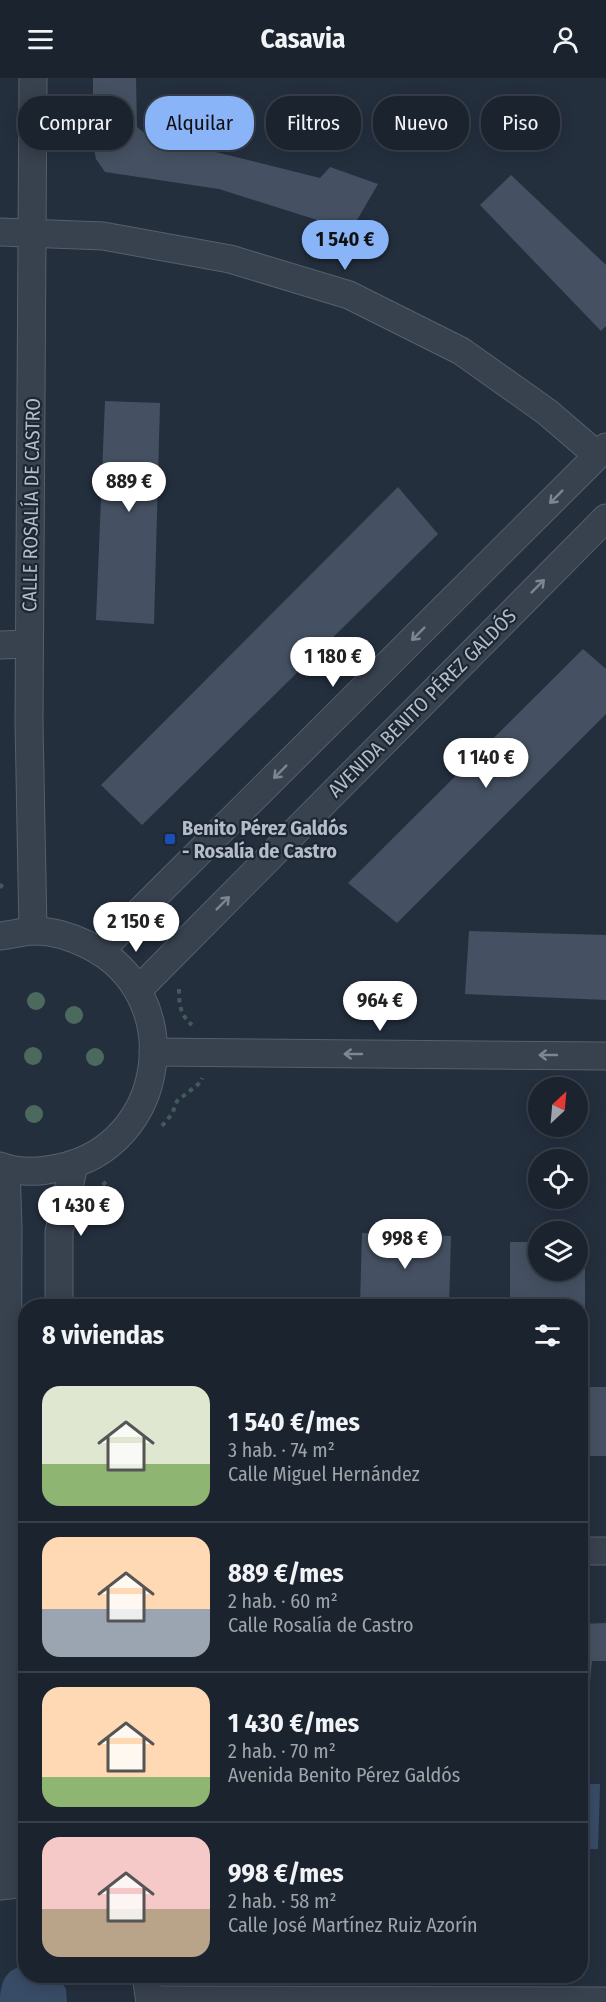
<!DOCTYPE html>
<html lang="es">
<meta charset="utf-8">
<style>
:root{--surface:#1b232e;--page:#282f3a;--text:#f1f3f6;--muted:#a0a4aa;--line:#39404a;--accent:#8ab4f8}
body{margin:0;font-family:"Fira Sans Condensed",sans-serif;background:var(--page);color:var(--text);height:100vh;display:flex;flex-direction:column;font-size:22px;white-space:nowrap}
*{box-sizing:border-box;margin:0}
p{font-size:20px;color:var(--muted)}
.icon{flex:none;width:33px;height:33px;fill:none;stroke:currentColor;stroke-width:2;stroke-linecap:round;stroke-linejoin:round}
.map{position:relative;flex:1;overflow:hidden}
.panel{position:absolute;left:18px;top:1221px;width:570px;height:684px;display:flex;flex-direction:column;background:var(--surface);border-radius:24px;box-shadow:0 3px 15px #0003,0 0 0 2px var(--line)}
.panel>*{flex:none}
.guide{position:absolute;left:18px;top:18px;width:570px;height:54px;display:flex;gap:12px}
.needle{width:39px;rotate:26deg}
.controls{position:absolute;left:528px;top:999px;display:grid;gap:12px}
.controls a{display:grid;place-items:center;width:60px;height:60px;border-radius:50%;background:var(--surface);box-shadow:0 3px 15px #0003,0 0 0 2px var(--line);font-size:30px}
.price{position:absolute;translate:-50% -51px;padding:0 14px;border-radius:21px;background:#fff;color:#222;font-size:20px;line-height:39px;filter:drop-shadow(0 2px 3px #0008)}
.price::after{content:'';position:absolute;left:50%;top:36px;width:18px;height:14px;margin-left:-9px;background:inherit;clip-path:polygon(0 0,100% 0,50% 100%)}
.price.active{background:var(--accent);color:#111}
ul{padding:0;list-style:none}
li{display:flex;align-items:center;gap:18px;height:150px;padding:0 24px}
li+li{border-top:2px solid var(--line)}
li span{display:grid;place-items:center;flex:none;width:168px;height:120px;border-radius:18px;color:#555}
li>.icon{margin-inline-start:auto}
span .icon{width:72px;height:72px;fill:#fffc;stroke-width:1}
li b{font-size:26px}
h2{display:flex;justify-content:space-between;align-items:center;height:72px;padding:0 24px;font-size:26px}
.chip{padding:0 21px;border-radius:24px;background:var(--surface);box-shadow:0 3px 15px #0003,0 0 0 2px var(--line);font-size:21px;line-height:54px}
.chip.active{background:var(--accent);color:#111}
header{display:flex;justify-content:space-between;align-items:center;height:78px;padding:0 24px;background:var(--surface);font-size:27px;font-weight:700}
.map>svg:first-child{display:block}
.water{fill:#394c67}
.building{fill:#455162}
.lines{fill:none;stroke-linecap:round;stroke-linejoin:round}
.street-casing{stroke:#565f6c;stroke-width:29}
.path{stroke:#44595c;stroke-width:4;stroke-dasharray:4.5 4.5;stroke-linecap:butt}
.street{stroke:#38414e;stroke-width:27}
.tree{fill:#4b6a5d}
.oneway{stroke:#7c8592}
.transit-dot{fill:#1a4fb4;stroke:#1d2633;stroke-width:2}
.labels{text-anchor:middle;stroke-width:4.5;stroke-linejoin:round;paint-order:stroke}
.street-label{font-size:20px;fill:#b4bcc9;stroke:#1d2633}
.poi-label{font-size:20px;font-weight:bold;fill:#b4bcc9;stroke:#1d2633;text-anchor:start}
</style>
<header><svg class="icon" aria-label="menu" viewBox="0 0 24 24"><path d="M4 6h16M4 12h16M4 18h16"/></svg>Casavia<svg class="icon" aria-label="person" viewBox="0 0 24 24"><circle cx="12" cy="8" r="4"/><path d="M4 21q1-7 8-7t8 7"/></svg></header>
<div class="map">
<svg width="606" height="1924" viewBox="0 0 606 1924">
<rect width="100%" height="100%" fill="#242f3e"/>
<g class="water">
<polygon points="581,1706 600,1706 598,1771 581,1771"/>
<path d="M25 1888 26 1898 58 1899 66 1911 67 1924H0C0 1906 5 1890 25 1888Z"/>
</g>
<g class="building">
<polygon points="93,0 136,0 137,49 147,57 320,100 330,89 378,106 353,149 336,148 219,111 105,94 96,81 93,67"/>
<polygon points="511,97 606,187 606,248 601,253 480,127"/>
<polygon points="105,323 160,325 154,546 96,542"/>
<polygon points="398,409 438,456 142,747 101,707"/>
<polygon points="583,571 606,591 606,636 397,845 348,805"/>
<polygon points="469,853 606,857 606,922 465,916"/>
<polygon points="362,1155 451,1158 449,1228 360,1228"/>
<polygon points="510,1164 538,1164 538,1192 578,1192 578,1164 585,1164 585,1309 606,1309 606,1378 580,1378 580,1228 510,1228"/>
<polygon points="606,1545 606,1583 592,1583 587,1635 580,1635 580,1546"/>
</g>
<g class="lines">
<g class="street-casing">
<g id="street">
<polyline points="0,154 103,158 230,181 349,217 461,273 547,334 597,377"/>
<polyline points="0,567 29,566"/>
<polyline points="33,853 29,644 33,0"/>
<path d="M0 858C10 857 21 854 31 853 50 852 72 859 88 867 189 916 168 1069 58 1090 40 1094 18 1095 0 1088"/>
<polyline points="100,873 606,369"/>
<polyline points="138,912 606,440"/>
<polyline points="153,974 606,978"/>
<polyline points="59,1228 59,1154 74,1087"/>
<polyline points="580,1473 606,1473"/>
<polyline points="2,1807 6,1747 8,1149 6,1090"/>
<polyline points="0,1808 26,1805"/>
<polyline points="146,1898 150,1924"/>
<polyline points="150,1922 606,1923"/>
</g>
</g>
<g class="path">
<polyline points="0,810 3,805 6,805"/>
<path d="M179 911C179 926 180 937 192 947"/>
<polyline points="162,1048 172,1036 177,1023 201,1004 202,1000"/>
<polyline points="96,1113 108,1102"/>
</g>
<use href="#street" class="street"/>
</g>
<g class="tree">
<circle cx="36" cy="923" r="9"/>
<circle cx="74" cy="937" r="9"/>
<circle cx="33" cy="978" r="9"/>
<circle cx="95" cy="979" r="9"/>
<circle cx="34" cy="1036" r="9"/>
</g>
<defs><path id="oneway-shaft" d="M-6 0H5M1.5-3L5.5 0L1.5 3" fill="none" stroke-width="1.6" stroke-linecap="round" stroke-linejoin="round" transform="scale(1.5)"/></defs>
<g class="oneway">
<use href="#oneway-shaft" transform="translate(556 419) rotate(135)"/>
<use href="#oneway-shaft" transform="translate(538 508) rotate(-45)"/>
<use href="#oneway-shaft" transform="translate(418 556) rotate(135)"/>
<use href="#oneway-shaft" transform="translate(280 694) rotate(135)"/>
<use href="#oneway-shaft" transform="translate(223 825) rotate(-45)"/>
<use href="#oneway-shaft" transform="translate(353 976) rotate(-180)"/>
<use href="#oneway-shaft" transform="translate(548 977) rotate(-180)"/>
</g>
<rect class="transit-dot" x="164" y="755" width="12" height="12" rx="3"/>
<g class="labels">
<g class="street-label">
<text transform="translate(31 427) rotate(-89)" y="7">CALLE ROSALÍA DE CASTRO</text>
<text transform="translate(422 625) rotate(-45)" y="7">AVENIDA BENITO PÉREZ GALDÓS</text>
</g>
<g class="poi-label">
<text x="182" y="757">Benito Pérez Galdós<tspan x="182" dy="23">- Rosalía de Castro</tspan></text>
</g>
</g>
</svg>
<div class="controls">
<a><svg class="needle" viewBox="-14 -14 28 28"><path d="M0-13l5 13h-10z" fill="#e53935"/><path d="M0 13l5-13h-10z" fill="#a0a4aa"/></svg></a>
<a><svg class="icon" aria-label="locate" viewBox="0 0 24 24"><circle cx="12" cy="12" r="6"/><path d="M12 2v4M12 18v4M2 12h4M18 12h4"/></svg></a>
<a><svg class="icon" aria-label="layers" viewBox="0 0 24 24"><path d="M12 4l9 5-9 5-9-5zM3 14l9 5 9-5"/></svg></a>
</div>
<b class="price active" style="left:345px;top:193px">1 540 €</b>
<b class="price" style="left:129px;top:435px">889 €</b>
<b class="price" style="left:333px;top:610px">1 180 €</b>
<b class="price" style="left:486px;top:711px">1 140 €</b>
<b class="price" style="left:136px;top:875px">2 150 €</b>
<b class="price" style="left:380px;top:954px">964 €</b>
<b class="price" style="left:81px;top:1159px">1 430 €</b>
<b class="price" style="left:405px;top:1192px">998 €</b>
<div class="guide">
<a class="chip">Comprar</a>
<a class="chip active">Alquilar</a>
<a class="chip">Filtros</a>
<a class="chip">Nuevo</a>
<a class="chip">Piso</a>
</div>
<section class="panel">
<h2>8 viviendas<svg class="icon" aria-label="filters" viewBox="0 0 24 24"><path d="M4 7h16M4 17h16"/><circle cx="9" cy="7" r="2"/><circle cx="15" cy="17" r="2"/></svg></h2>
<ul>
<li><span style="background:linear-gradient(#dfe7d0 65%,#8fb573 0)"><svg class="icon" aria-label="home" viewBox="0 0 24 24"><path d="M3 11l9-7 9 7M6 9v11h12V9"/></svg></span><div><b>1 540 €/mes</b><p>3 hab. · 74 m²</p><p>Calle Miguel Hernández</p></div></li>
<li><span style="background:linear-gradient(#ffd9b3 60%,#9aa5b1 0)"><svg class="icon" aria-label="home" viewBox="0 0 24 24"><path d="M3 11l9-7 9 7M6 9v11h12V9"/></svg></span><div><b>889 €/mes</b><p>2 hab. · 60 m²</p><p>Calle Rosalía de Castro</p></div></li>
<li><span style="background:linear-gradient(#ffd9b3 75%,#8fb573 0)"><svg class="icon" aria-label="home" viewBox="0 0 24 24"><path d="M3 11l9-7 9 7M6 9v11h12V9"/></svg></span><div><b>1 430 €/mes</b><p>2 hab. · 70 m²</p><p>Avenida Benito Pérez Galdós</p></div></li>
<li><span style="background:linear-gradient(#f6c9c9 60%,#b9a48a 0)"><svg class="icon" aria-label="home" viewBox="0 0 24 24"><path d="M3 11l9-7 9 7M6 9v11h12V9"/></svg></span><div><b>998 €/mes</b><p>2 hab. · 58 m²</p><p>Calle José Martínez Ruiz Azorín</p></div></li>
</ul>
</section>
</div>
